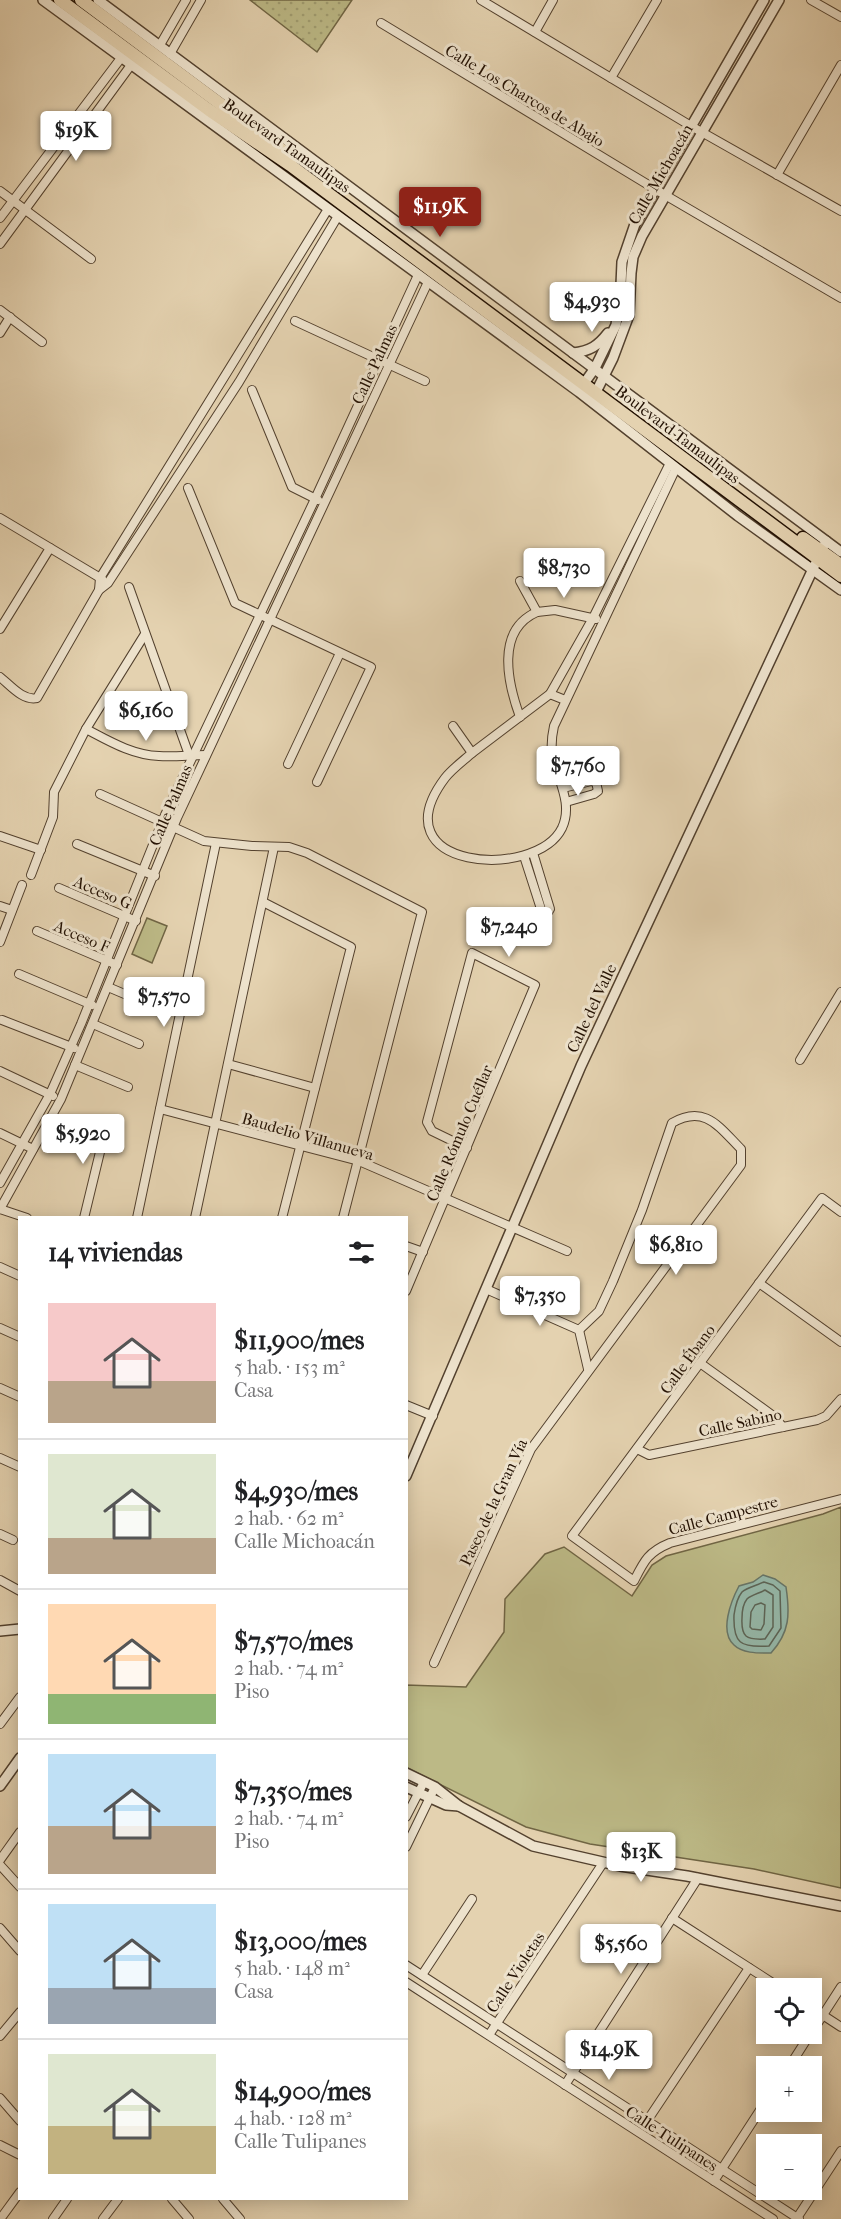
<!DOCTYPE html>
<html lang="es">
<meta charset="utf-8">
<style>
:root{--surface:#fff;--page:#f2f2f2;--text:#202124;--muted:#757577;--line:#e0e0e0;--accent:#8f2418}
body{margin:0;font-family:"IM FELL French Canon",serif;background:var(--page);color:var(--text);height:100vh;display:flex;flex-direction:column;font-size:22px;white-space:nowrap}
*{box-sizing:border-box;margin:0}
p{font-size:20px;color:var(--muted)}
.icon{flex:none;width:33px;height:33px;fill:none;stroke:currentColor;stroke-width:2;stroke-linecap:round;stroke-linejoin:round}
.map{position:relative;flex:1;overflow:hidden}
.details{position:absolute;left:18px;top:1216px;width:390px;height:984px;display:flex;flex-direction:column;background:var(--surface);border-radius:0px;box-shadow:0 3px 15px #0003}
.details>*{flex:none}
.controls{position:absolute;left:756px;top:1978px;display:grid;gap:12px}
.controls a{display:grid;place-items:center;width:66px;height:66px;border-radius:0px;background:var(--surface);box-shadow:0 3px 15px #0003;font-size:30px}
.price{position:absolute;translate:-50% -51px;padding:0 14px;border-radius:6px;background:#fff;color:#222;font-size:20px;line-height:39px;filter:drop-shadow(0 2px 3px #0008)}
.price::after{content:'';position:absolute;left:50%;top:36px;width:18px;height:14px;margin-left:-9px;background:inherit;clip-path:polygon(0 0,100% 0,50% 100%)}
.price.selected{background:var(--accent);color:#fff}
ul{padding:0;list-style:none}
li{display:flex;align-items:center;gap:18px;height:150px;padding:0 30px}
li+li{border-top:2px solid var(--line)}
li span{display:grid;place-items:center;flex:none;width:168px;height:120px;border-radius:0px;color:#555}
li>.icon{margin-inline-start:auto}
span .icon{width:72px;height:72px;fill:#fffc;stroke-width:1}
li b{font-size:26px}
h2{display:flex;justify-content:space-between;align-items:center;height:72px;padding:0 30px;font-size:26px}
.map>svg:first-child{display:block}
.grass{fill:#bcb986;stroke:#706544;stroke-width:1.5}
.park{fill:url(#park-dots);stroke:#706544;stroke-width:1.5}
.water{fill:#95b8a9;stroke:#677567;stroke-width:1.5}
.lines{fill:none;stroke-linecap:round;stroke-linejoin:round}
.shore{stroke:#5c6456;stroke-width:1.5}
.minor-casing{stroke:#53412e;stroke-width:10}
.tertiary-casing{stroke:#53412e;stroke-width:12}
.primary-casing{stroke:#231103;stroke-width:15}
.minor{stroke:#ede2cc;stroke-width:8}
.tertiary{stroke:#ede2cc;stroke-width:9}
.primary{stroke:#e4d2b0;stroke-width:12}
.labels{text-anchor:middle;stroke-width:6;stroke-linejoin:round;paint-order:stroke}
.street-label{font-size:16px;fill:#231103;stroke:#ede2cc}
</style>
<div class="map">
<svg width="841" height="2219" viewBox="0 0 841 2219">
<defs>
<pattern id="park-dots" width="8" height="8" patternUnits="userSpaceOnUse" patternTransform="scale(1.5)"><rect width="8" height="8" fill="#bcb986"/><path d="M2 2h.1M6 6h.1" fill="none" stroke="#a19e72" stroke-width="1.8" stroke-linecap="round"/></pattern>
</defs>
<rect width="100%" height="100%" fill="#e4d2b0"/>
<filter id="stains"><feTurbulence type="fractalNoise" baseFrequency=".00333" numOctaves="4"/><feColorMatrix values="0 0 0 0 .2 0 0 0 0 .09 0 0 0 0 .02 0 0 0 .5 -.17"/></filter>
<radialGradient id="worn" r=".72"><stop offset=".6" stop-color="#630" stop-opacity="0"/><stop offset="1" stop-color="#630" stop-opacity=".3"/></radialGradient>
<g class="grass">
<polygon points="147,918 167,926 152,963 132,954"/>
<polygon points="841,1507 841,1888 754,1869 590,1844 526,1827 407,1768 406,1685 466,1687 504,1632 505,1599 545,1554 564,1547 632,1596 652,1565 666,1556 823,1514"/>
</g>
<polygon class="park" points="250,0 352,0 317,52"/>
<path class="water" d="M763 1575 775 1579 786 1587C790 1614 790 1632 771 1653 760 1653 743 1654 734 1645 719 1632 731 1601 739 1586L753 1582Z"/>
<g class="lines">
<g class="shore">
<path d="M764 1582 773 1585 780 1591 781 1628 769 1646C740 1648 733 1643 734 1615 735 1608 737 1598 742 1592 746 1588 758 1585 764 1582Z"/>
<path d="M765 1590 773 1595V1627L765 1639C746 1640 741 1637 742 1618 742 1612 743 1604 747 1599 751 1595 760 1593 765 1590Z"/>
<polygon points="761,1603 765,1605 764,1624 761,1630 752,1629 750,1627 751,1612 755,1605"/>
</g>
<g class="minor-casing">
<g id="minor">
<polyline points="481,0 691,126 841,211"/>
<polyline points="811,0 841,17"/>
<polyline points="381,23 665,195 841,298"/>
<polyline points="535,32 553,0"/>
<polyline points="160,45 186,0"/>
<polyline points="170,54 201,0"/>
<polyline points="611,78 657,0"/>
<polyline points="777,175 841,65"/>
<polyline points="0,191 91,259"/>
<polyline points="0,218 121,58"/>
<polyline points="0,244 131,65"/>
<polyline points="0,310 42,342"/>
<polyline points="295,321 425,381"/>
<polyline points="0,333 10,317"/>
<polyline points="252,390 292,487 318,500"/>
<polyline points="188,488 235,603 371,667 317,782"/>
<polyline points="0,518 102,579"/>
<polyline points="520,581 537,612 555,610 596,619"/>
<polyline points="129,587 189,755"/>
<polyline points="99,590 100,578 328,209"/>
<polyline points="0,629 50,548"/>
<path d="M0 677C11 686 23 701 37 698L99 590 108 583 239 382 338 216"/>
<polyline points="550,694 593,618 670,463"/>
<path d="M520 717C508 684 495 630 537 612"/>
<polyline points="453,726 472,753 550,694 565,700"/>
<path d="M86 729C109 741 132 755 159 756 175 757 190 755 206 755"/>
<path d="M472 753C463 761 452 769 445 778 376 870 536 881 562 828 574 802 556 778 552 753 551 743 552 735 554 726L676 468"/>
<polyline points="288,764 340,653"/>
<polyline points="563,788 591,781 596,782 598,791 594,794 566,802"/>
<polyline points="100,794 204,841 252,846 289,847 307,853 422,912 343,1218"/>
<polyline points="0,836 41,850"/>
<polyline points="77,844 155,876"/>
<polyline points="524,856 542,912 547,914 550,909 533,853"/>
<polyline points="31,875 53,817 54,792 86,729 145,634"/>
<polyline points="59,888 136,921"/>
<polyline points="263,902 351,947 282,1218"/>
<polyline points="0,906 12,910"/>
<polyline points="37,931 117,965"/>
<polyline points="0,942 22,885"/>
<polyline points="19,974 92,1005"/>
<polyline points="108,987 148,1004"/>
<polyline points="2,1020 74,1048"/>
<polyline points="93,1024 139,1044"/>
<polyline points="800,1060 841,992"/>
<polyline points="228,1064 315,1088"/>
<polyline points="75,1065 128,1087"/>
<polyline points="0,1071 53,1096"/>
<polyline points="160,1109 359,1161 567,1251"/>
<polyline points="0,1133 33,1149"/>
<polyline points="0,1183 50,1094 81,1024 165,815 315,499 418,275"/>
<polyline points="0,1209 61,1099 177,818 428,282"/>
<polyline points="0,1209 27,1218"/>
<path d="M841 1212 822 1198 572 1536 634 1581C644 1561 648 1552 670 1543L841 1499"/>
<polyline points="84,1218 108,1119"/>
<polyline points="137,1218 216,843"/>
<polyline points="195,1218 274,847"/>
<polyline points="406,1246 423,1252"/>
<polyline points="0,1267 20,1276"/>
<polyline points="759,1283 841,1342"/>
<polyline points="486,1289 579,1330 588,1369"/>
<polyline points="406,1291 535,985 472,953 427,1122 432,1131 467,1148"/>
<polyline points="0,1328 20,1337"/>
<polyline points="700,1363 772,1415 783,1427"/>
<polyline points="0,1388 20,1397"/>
<polyline points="406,1405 433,1416"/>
<polyline points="637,1449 649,1455 817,1420 826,1416 841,1399"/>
<polyline points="0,1458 20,1467"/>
<polyline points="0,1534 13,1540"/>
<polyline points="0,1580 20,1591"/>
<path d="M434 1663 531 1449 741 1165V1149C719 1127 705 1104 672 1123L642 1210 613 1281 599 1311 579 1330"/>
<polyline points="0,1724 20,1697"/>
<polyline points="406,1817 424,1782"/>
<polyline points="406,1847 435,1787"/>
<polyline points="0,1860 20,1832"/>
<polyline points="0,1865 20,1887"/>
<polyline points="672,1918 782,1989"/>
<polyline points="0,1928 20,1951"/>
<polyline points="406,1965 799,2219"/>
<polyline points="422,1975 472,1899"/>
<polyline points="406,1982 773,2219"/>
<polyline points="812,2008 841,2027"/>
<polyline points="812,2032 841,1987"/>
<polyline points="489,2035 603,1863"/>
<polyline points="0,2036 20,2012"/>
<polyline points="789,2067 810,2034"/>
<polyline points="565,2085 698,1878"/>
<polyline points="0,2098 20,2121"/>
<polyline points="647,2121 749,1968"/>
<polyline points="0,2145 20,2155"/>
<polyline points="714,2181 766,2101"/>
<polyline points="172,2199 189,2219"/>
<polyline points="223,2199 240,2219"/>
<polyline points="1,2218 20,2192"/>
<polyline points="797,2218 841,2151"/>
<polyline points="53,2219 67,2199"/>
<polyline points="103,2219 118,2199"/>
</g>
</g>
<g class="tertiary-casing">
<g id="tertiary">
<polyline points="43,0 579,392 738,516 841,590"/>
<polyline points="98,0 841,552"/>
<path d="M573 353C590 351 598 346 608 333"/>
<polyline points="580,389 595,368 616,325 621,285 622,262 635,224 764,0"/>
<polyline points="593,398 613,358 629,315 631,273 633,257 642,236 779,0"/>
<polyline points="406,1476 581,1066 826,541"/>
<polyline points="0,1631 20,1629"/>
<polyline points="406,1773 435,1787 459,1806 533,1846 620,1866 687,1876 841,1906"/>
<polyline points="0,1786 20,1758"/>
<polyline points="406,1787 446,1805 459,1806"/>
</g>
</g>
<g class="primary-casing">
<g id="primary">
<polyline points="60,0 209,110 290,165 841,576"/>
<polyline points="81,0 293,158"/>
<polyline points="803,538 841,565"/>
</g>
</g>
<use href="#minor" class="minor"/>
<use href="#tertiary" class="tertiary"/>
<use href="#primary" class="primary"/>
</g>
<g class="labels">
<g class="street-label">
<text transform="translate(525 95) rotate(31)" y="6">Calle Los Charcos de Abajo</text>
<text transform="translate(287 145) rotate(35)" y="6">Boulevard Tamaulipas</text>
<text transform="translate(660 174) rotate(-60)" y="6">Calle Michoacán</text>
<text transform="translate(374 364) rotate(-65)" y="6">Calle Palmas</text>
<text transform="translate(678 434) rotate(37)" y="6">Boulevard Tamaulipas</text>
<text transform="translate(170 805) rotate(-67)" y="6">Calle Palmas</text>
<text transform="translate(103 892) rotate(23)" y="6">Acceso G</text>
<text transform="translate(82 936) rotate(23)" y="6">Acceso F</text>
<text transform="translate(591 1008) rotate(-65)" y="6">Calle del Valle</text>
<text transform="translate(459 1133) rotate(-67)" y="6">Calle Rómulo Cuéllar</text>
<text transform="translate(308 1136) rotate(16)" y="6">Baudelio Villanueva</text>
<text transform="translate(687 1359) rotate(-54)" y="6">Calle Ébano</text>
<text transform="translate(740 1422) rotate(-12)" y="6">Calle Sabino</text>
<text transform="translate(493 1502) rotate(-65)" y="6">Paseo de la Gran Vía</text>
<text transform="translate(723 1515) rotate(-15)" y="6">Calle Campestre</text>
<text transform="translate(515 1972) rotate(-57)" y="6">Calle Violetas</text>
<text transform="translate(672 2138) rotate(33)" y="6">Calle Tulipanes</text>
</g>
</g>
<rect width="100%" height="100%" filter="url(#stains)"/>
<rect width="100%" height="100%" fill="url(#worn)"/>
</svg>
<div class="controls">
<a><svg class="icon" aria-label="locate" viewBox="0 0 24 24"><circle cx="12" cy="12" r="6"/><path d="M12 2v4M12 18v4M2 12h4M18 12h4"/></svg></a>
<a>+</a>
<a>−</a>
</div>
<b class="price" style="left:76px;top:162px">$19K</b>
<b class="price selected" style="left:440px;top:238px">$11.9K</b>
<b class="price" style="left:592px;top:333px">$4,930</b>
<b class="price" style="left:564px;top:599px">$8,730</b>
<b class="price" style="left:146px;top:742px">$6,160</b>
<b class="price" style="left:578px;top:797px">$7,760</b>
<b class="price" style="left:509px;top:958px">$7,240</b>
<b class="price" style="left:164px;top:1028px">$7,570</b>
<b class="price" style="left:83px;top:1165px">$5,920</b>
<b class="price" style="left:676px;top:1276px">$6,810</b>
<b class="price" style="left:540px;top:1327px">$7,350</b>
<b class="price" style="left:641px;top:1883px">$13K</b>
<b class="price" style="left:621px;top:1975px">$5,560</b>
<b class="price" style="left:609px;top:2081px">$14.9K</b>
<section class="details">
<h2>14 viviendas<svg class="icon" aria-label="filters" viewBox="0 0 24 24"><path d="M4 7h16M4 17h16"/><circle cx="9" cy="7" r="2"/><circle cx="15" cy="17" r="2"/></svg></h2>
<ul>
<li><span style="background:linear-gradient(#f6c9c9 65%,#b9a48a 0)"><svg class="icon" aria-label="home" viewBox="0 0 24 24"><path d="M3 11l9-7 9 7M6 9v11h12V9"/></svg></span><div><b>$11,900/mes</b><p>5 hab. · 153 m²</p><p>Casa</p></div></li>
<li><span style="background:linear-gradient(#dfe7d0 70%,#b9a48a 0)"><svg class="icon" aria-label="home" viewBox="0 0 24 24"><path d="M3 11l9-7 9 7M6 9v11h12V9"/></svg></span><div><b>$4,930/mes</b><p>2 hab. · 62 m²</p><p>Calle Michoacán</p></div></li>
<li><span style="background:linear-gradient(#ffd9b3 75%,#8fb573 0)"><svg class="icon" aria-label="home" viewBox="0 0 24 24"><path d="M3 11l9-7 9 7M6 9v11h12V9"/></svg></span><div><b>$7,570/mes</b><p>2 hab. · 74 m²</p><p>Piso</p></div></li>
<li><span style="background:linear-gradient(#bfe0f5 60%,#b9a48a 0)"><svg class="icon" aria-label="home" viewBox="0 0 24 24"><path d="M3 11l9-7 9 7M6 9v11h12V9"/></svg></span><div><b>$7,350/mes</b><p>2 hab. · 74 m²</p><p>Piso</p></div></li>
<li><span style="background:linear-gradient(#bfe0f5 70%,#9aa5b1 0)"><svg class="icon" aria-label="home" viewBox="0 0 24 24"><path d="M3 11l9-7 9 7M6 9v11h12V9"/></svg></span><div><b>$13,000/mes</b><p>5 hab. · 148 m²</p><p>Casa</p></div></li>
<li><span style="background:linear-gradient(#dfe7d0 60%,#c2b280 0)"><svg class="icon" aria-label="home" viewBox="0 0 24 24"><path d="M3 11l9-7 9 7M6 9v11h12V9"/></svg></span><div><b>$14,900/mes</b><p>4 hab. · 128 m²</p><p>Calle Tulipanes</p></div></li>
</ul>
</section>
</div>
